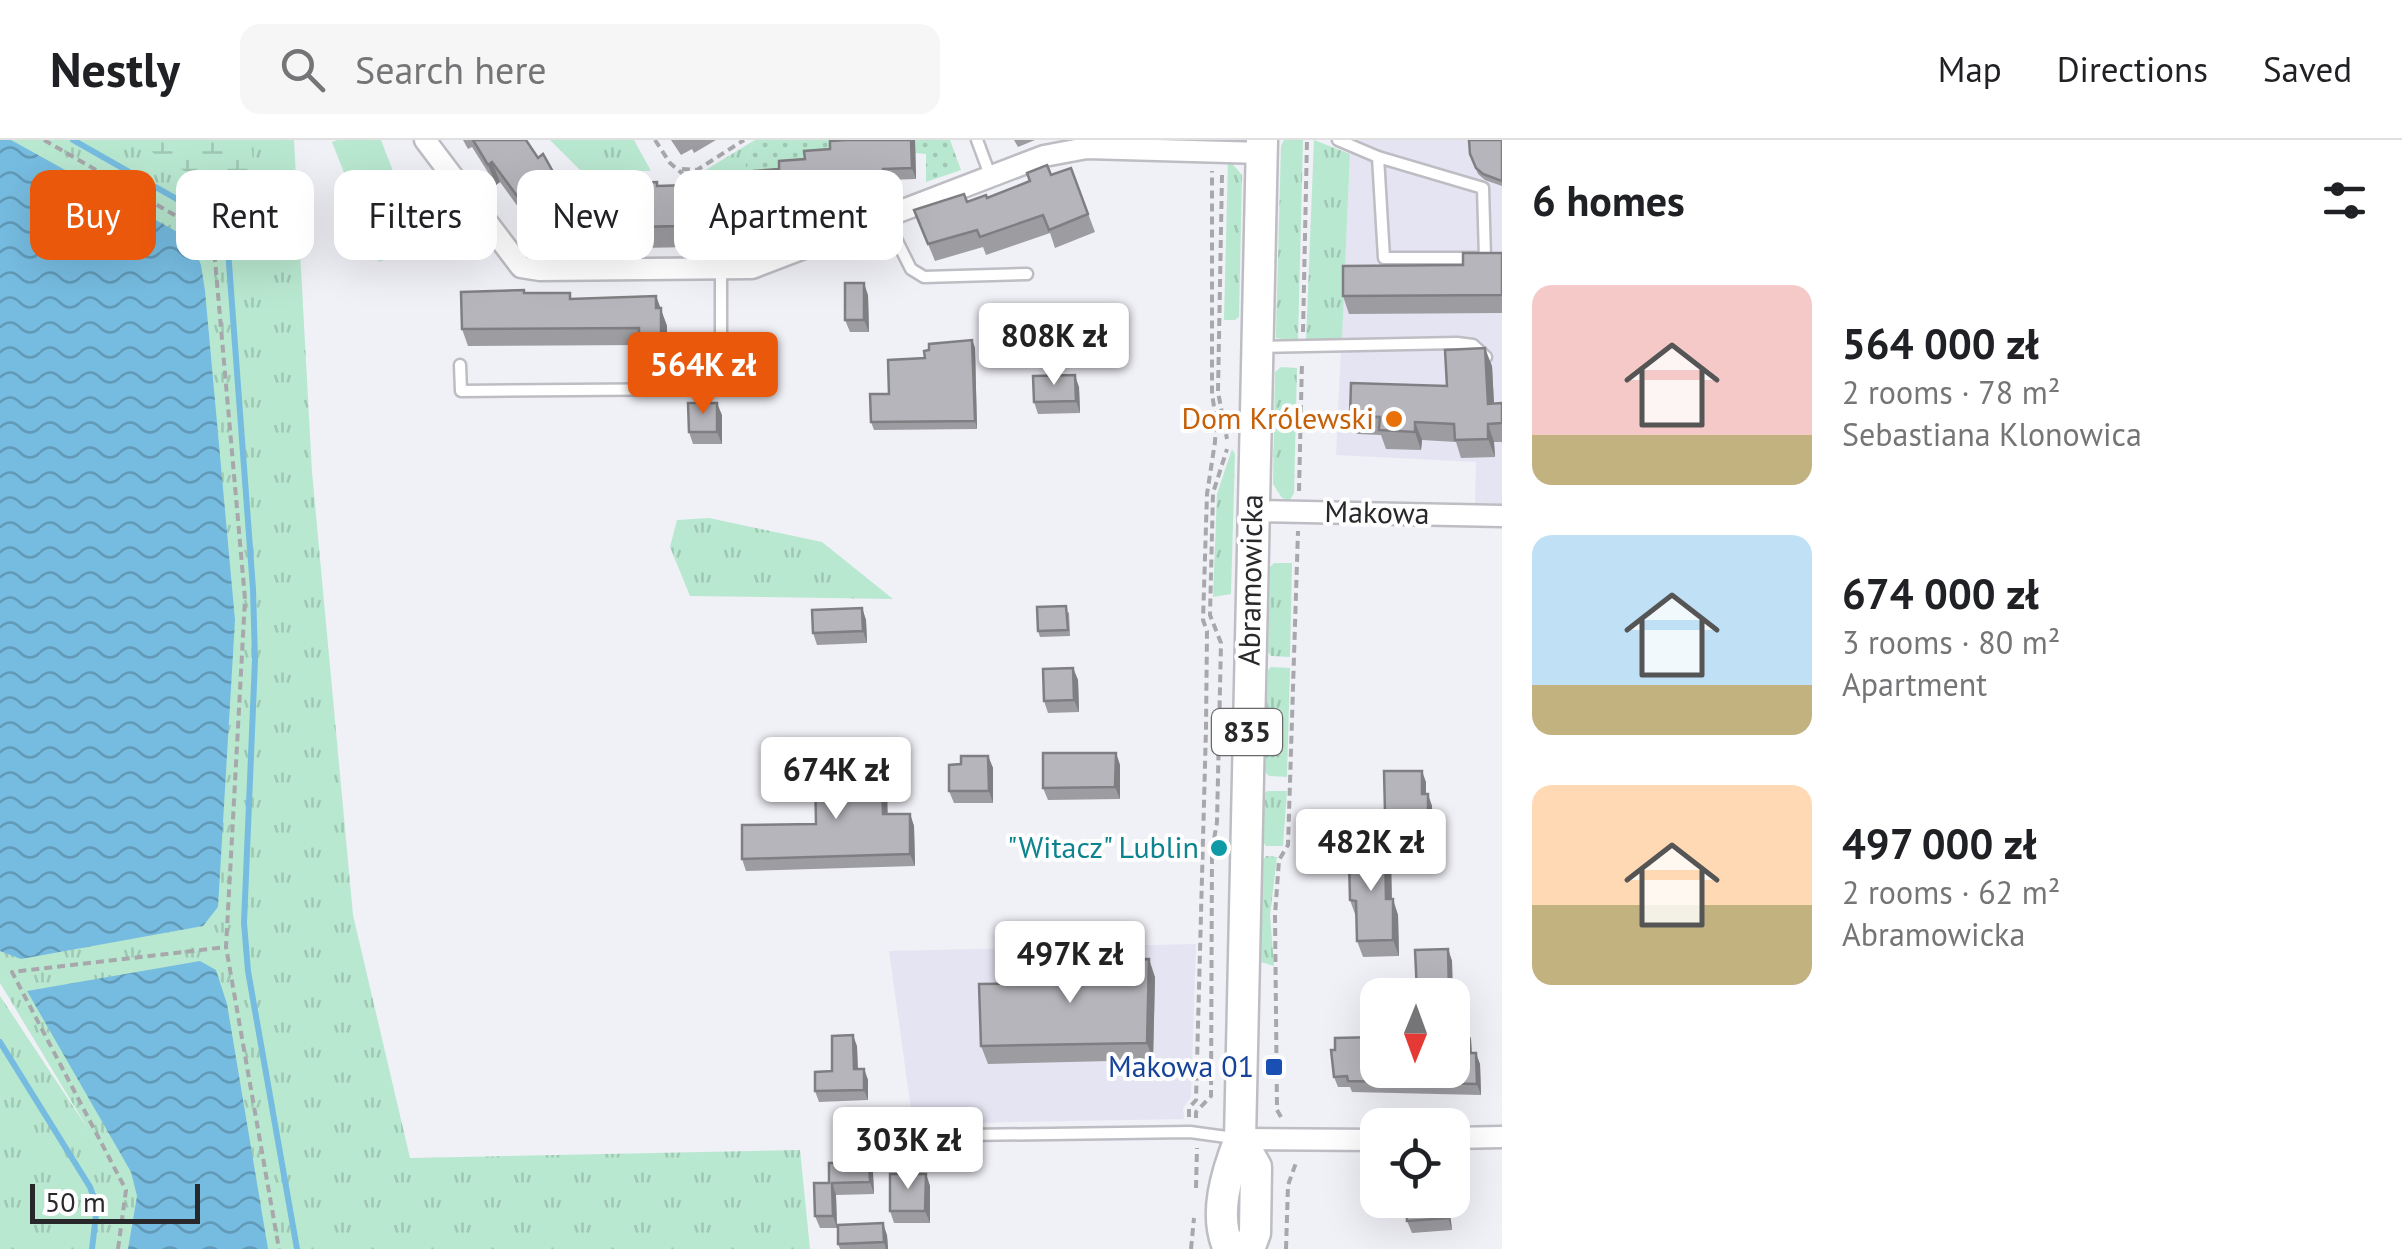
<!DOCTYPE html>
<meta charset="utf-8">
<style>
:root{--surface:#fff;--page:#f6f6f6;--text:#202124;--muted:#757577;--line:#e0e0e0;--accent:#ea580c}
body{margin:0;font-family:"PT Sans",sans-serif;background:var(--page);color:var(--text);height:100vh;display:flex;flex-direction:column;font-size:38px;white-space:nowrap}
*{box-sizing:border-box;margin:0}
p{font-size:32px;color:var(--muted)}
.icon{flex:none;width:55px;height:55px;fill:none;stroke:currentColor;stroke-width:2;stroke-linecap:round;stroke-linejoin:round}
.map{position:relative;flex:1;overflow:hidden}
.panel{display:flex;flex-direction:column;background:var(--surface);width:900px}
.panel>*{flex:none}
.top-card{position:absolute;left:30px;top:30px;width:950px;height:90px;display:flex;gap:20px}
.needle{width:65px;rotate:181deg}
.controls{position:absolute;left:1360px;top:838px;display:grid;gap:20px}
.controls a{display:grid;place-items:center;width:110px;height:110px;border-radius:20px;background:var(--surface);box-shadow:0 10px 40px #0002;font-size:50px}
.scale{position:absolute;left:30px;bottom:25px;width:170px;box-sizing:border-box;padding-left:10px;border:5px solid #28272a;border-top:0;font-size:28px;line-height:35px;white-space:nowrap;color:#28272a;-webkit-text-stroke:8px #fefeff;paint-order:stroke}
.price{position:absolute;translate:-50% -85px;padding:0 22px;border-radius:10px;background:#fff;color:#222;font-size:32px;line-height:65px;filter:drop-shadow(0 2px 5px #0008)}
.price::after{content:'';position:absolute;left:50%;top:60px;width:30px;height:22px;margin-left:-15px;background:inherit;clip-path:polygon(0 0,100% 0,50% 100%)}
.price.on{background:var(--accent);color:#fff}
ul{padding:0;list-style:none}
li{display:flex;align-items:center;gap:30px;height:250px;padding:0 30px}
li span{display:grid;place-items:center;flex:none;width:280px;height:200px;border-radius:20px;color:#555}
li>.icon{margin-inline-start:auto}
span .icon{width:120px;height:120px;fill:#fffc;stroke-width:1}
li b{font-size:42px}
h2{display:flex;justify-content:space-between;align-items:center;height:120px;padding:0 30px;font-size:42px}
.pill{padding:0 35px;border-radius:20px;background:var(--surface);box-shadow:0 10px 40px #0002;font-size:35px;line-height:90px}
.pill.on{background:var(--accent);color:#fff}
header{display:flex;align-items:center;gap:60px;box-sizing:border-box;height:140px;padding:0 50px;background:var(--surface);border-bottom:2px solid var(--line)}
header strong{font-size:48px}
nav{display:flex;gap:55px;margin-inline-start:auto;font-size:35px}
.search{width:700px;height:90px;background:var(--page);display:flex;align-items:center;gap:25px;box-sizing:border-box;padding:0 35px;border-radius:20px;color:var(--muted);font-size:38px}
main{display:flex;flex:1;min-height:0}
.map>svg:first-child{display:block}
.built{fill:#e5e4f2}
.grass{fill:url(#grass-tufts)}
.wetland{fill:url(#wetland-marsh)}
.garden{fill:url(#garden-dots)}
.pitch{fill:#b9e8d0}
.water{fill:url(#water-waves)}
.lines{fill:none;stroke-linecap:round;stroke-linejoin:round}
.stream{stroke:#76bce1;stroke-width:6}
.service-casing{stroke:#bdbdc3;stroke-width:15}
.minor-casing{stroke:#bdbdc3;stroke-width:25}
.primary-casing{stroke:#bdbdc3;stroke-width:35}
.path{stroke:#a7a7ac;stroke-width:4;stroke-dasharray:8 5;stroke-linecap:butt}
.service{stroke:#fff;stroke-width:10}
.minor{stroke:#fff;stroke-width:20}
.primary{stroke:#fff;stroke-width:30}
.wall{fill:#9d9ca1}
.shaded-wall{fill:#7f7f83}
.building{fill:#b6b5bb;stroke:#7f7f83;stroke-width:2.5}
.food-dot{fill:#e8710a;stroke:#fefeff;stroke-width:4}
.culture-dot{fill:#0f9aa8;stroke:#fefeff;stroke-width:4}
.transit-dot{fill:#1a4fb4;stroke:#fefeff;stroke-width:4}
.labels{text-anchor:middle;stroke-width:8;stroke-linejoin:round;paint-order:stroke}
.shield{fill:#fefeff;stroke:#68686a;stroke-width:2.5}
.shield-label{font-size:28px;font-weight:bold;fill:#28272a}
.food-label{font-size:30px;fill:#c56008;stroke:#fefeff;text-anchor:end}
.street-label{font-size:30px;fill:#28272a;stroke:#fefeff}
.culture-label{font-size:30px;fill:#0d838f;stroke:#fefeff;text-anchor:end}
.transit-label{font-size:30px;fill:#164399;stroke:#fefeff;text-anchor:end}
</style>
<header>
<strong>Nestly</strong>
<div class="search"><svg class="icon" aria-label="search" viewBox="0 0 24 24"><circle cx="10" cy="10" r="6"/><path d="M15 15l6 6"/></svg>Search here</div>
<nav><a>Map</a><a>Directions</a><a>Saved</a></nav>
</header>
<main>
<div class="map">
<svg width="1502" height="1109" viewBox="0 0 1502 1109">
<defs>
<pattern id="grass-tufts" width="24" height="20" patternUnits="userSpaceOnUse" patternTransform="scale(2.5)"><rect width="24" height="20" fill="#b9e8d0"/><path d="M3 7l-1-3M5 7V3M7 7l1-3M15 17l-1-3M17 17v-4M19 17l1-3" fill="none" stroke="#9fc7b3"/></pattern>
<pattern id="wetland-marsh" width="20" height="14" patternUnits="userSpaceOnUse" patternTransform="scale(2.5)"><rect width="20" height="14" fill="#b9e8d0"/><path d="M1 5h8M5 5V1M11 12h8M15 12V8" fill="none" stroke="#9fc7b3"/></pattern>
<pattern id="garden-dots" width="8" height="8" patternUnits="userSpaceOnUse" patternTransform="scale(2.5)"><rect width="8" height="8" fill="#b9e8d0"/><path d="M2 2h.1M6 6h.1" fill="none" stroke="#9fc7b3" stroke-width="1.8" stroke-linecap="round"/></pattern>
<pattern id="water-waves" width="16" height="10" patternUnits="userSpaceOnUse" patternTransform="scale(2.5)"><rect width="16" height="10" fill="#76bce1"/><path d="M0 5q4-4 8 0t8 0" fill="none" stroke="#6199b7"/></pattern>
</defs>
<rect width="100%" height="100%" fill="#f0f0f7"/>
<g class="built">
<polygon points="1351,0 1502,0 1502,364 1475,363 1476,322 1336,315"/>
<polygon points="1196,804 1191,957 1183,968 1184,979 913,984 889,811"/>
</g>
<g class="grass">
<polygon points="0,0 294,0 312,332 353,775 410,1018 800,1010 810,1109 0,1109 0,856 88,989 0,843"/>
<polygon points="550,0 634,0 651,31 580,30"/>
<polygon points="755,0 747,16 739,80 689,34 699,34"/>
<polygon points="1284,0 1303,0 1298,201 1276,198 1276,191 1281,6"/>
<polygon points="1314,0 1350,14 1342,198 1306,201"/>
<polygon points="1228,19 1242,35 1239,177 1235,180 1224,180"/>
<polygon points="1281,227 1297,228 1294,353 1290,360 1282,358 1273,344 1275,232"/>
<polygon points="1232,309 1235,314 1231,454 1213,457 1217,354"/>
<polygon points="709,378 822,402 893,459 690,456 670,407 677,380"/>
<polygon points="1274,423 1292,423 1290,517 1271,516 1268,512 1270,427"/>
<polygon points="1271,527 1290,528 1287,637 1269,636 1265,632 1268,530"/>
<polygon points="1267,651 1287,651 1283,706 1266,706 1263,702 1264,654"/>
<polygon points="1266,716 1277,717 1270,775 1274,826 1261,822 1263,720"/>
</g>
<polygon class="wetland" points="131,0 251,0 256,57 231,58"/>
<polygon class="garden" points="755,0 950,0 961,30 926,42 926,14 915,13 758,53 759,90 747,91 746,114 735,114 747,16"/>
<polygon class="pitch" points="337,0 381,0 422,106 379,122 332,2"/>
<g class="water">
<polygon points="0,0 11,0 190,99 201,125 205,151 235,480 218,767 203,786 21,819 0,811"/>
<polygon points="200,821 216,830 227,864 268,1109 128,1109 137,1056 131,1032 27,851"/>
</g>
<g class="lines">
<g class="stream">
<polyline points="73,0 210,78 222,94 228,110 253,449 255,520 244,783 248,831 297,1109"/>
<polyline points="0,902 90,1047 97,1066 92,1109"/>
</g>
<g class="service-casing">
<g id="service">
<polyline points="977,0 990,35"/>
<polyline points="1338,0 1378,17"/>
<polygon points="1378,17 1483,48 1485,118 1384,118"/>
<polyline points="885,77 911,129 924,137 1027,134"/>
<polyline points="1263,207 1457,203 1473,205 1486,217"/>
<polyline points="460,225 461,251 700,249 714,241 721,227 721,131"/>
<polyline points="898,996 1190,992 1234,998"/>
</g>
</g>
<g class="minor-casing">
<g id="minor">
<polyline points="425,0 521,127 540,130 752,128 1044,16 1087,8 1262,13"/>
<polyline points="1252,371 1502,376"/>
<polyline points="1452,998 1502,997"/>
<polyline points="1240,999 1378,1000"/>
</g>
</g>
<g class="primary-casing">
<g id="primary">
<polyline points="1240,999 1256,1027 1255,1093 1249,1109"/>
<path d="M1229 1109C1213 1075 1227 1032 1240 999L1262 0"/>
</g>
</g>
<g class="path">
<polyline points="44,0 185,81 214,109 245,459 226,807 279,1109"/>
<polyline points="655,0 670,23 732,76 735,83 733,106"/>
<polyline points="682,29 697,30 744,0"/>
<polyline points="1222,35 1218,252 1227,299"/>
<polyline points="1303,192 1307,0"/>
<polyline points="1299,351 1302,221"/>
<polyline points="1189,977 1189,968 1196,960 1206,588 1207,491 1203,480 1207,354 1215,302 1216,279 1212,254 1212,31"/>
<polyline points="1281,977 1277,970 1275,775 1279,720 1288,705 1298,391"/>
<polyline points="1196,978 1196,972 1211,956 1212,711 1217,682 1221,503 1210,475 1213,353 1227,309"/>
<polyline points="1399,985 1434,984"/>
<polyline points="1196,1048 1197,1008"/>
<polyline points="118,1109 126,1050 12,832 226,807"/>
<polyline points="1191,1109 1194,1078"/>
<polyline points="1286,1109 1288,1045 1297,1020"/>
</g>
<use href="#service" class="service"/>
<use href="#minor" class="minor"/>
<use href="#primary" class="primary"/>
</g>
<g class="wall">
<polygon points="463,0 526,0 538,18 561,46 688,45 695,66 696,94 692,94 692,107 587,109 585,104 565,105 563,99 546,99 537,81 531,85 500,42 496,45 472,7 468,9"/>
<polygon points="671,0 716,0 694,13 692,9 681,15"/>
<polygon points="915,0 916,39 887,40 887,50 861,51 862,60 836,61 836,70 811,70 811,80 785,80 786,90 759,90 755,79 779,29 805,19"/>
<polygon points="1014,0 1035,0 1018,7"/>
<polygon points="1502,0 1502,46 1485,40 1478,34 1470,14"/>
<polygon points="1071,28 1095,92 1055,108 1050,93 986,115 983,107 935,121 914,70 967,62 987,58"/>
<polygon points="1502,113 1502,173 1349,174 1343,156 1463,125"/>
<polygon points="525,153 572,159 656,156 667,186 667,214 646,214 642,205 468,206 462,189"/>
<polygon points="868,155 869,192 850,192 845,180"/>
<polygon points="972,200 975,208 977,289 874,290 871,282 889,254 925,218"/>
<polygon points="700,216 701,234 681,235 679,229"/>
<polygon points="1492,226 1494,264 1502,263 1502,302 1494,302 1495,317 1461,318 1456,302 1422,300 1421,310 1386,309 1381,295 1357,294 1350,276 1447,246"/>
<polygon points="1079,247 1080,273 1038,274 1034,262"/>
<polygon points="722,275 722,304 693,304 689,292"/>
<polygon points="862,468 866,480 867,503 817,505 813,493"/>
<polygon points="1069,472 1070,496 1040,497 1038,491"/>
<polygon points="1073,528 1078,540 1079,572 1048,573 1044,561"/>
<polygon points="1116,613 1120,625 1120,659 1048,660 1043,648"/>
<polygon points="988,616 993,628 993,663 954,663 949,651 961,624"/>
<polygon points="873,630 887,642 887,674 910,674 914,686 915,726 746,731 742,719 816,684"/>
<polygon points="1426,642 1426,654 1432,666 1432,684 1389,684 1385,672"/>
<polygon points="1391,722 1392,759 1398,775 1399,816 1363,817 1357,801 1356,777 1350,760"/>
<polygon points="1448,809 1452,821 1453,863 1452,855 1418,855 1417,852"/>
<polygon points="1155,837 1153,920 988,924 981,906"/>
<polygon points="1467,889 1471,899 1472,913 1480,924 1481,955 1352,952 1350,947 1338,947 1334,937 1335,910 1378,930"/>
<polygon points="857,906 858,929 864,929 868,940 868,960 819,962 815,951"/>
<polygon points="869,1022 873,1033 874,1054 836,1055 837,1088 820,1088 815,1076 829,1043"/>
<polygon points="926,1034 930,1046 930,1083 894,1083 890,1071"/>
<polygon points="1406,1060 1435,1060 1450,1073 1452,1090 1412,1093 1407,1081"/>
<polygon points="887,1095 888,1109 840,1109 838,1104"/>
</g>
<g class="shaded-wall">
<polygon points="911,0 915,0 916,39 912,28"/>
<polygon points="492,22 500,42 496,45 488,25"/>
<polygon points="883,29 887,40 887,50 883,39"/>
<polygon points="688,45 695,66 696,94 689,73"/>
<polygon points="684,73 692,94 692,107 684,86"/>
<polygon points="864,143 868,155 869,192 864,180"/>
<polygon points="656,156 667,186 667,214 661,196 656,168"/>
<polygon points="972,200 975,208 977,289 975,281"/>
<polygon points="1485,208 1492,226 1495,282 1488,264"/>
<polygon points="1075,235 1079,247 1080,273 1076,261"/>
<polygon points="717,263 722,275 722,304 717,292"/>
<polygon points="1415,282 1422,300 1421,310 1415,292"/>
<polygon points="1488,284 1494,302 1495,317 1488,299"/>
<polygon points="862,468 866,480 867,503 863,491"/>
<polygon points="1073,528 1078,540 1079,572 1074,560"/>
<polygon points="1116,613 1120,625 1120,659 1115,647"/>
<polygon points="988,616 993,628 993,663 989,651"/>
<polygon points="882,630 887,642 888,686 883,674"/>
<polygon points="1422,631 1426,642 1426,666 1422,654"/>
<polygon points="1428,654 1432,666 1432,684 1428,672"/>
<polygon points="910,674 914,686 915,726 910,714"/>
<polygon points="1385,706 1391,722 1392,775 1386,759"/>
<polygon points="1393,759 1398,775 1399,816 1393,800"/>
<polygon points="1448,809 1452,821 1453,863 1452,855 1450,855 1449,851"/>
<polygon points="1149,819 1155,837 1153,920 1147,903"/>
<polygon points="1467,889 1471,899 1472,924 1468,913"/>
<polygon points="853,895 857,906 858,939 854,929"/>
<polygon points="1476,913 1480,924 1481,955 1477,944"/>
<polygon points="864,929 868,940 868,960 864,950"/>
<polygon points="869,1022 873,1033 874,1054 870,1042"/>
<polygon points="926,1034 930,1046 930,1083 925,1071"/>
<polygon points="832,1043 836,1055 837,1088 833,1076"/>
<polygon points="1446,1061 1450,1073 1452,1090 1448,1078"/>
<polygon points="883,1083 887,1095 888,1109 886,1109 884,1102"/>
</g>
<g class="building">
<polygon points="473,0 526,0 538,18 543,14 561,46 657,42 657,46 688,45 689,73 684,73 684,86 579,88 579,83 558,84 558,78 539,78 530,61 523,64 492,22 488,25"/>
<polygon points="847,0 911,0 912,28 883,29 883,39 857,40 858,49 832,50 832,59 807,59 807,69 781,69 782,79 755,79 754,31 779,29 779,21 805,19 804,11 830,9 830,1"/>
<polygon points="1469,0 1502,0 1502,41 1483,34 1476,28 1470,14"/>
<polygon points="1047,25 1051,35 1071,28 1088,74 1049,90 1043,75 980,97 977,90 928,104 914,70 964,54 967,62 986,55 987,58 1030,41 1027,33"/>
<polygon points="1463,113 1502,113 1502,155 1343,156 1343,126 1463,125"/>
<rect x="845" y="143" width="19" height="37"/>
<polygon points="524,150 524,153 570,153 570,159 656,156 656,168 661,168 661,196 639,197 639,188 462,189 461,152"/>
<polygon points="972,200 975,281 871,282 870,254 889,254 888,220 925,218 924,211 929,210 929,204"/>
<polygon points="1485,208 1488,264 1502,263 1502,283 1488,284 1488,299 1455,300 1454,284 1415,282 1415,292 1379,290 1380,277 1350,276 1351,243 1447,246 1445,210"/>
<polygon points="679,210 698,210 699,228 679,229"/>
<polygon points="1075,235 1076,261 1034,262 1033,236"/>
<polygon points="688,263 717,263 717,292 689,292"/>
<polygon points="1066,466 1068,490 1038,491 1037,467"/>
<polygon points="862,468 863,491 813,493 812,470"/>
<polygon points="1073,528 1074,560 1044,561 1043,529"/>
<polygon points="1043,613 1116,613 1115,647 1043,648"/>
<polygon points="961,616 988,616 989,651 949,651 949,625 961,624"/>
<polygon points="872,626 872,630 882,630 883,674 910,674 910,714 742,719 742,685 816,684 815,631 825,631 824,627"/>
<polygon points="1384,631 1422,631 1422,654 1428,654 1428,672 1385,672"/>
<polygon points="1354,706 1385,706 1386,759 1393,759 1393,800 1357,801 1356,761 1350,760 1349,719 1354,719"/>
<polygon points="1448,809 1449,851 1417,852 1415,810"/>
<polygon points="1149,819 1147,903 981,906 979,844 1050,843 1049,821"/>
<polygon points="1452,889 1467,889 1468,913 1476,913 1477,944 1348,941 1347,936 1334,937 1331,910 1335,910 1335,898 1378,897 1378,930 1452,930"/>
<polygon points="853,895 854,929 864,929 864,950 815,951 815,932 832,931 832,896"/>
<polygon points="869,1022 870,1042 832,1043 833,1076 815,1076 814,1043 829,1043 829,1023"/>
<polygon points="890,1034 926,1034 925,1071 890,1071"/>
<polygon points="1406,1060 1433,1060 1433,1062 1446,1061 1448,1078 1407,1081"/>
<polygon points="883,1083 884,1102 838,1104 838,1085"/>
</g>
<circle class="food-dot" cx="1394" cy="279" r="10"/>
<circle class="culture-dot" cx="1219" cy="708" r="10"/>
<rect class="transit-dot" x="1264" y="917" width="20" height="20" rx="5"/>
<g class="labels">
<rect class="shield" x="1212" y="569" width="70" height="46" rx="8"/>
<g class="shield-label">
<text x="1247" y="602">835</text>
</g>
<g class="food-label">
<text x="1374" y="289">Dom Królewski</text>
</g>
<g class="street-label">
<text transform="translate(1377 373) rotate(1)" y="10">Makowa</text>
<text transform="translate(1251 440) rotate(-89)" y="10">Abramowicka</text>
</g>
<g class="culture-label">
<text x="1199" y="718">"Witacz" Lublin</text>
</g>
<g class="transit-label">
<text x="1254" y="937">Makowa 01</text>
</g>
</g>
</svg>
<div class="controls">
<a><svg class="needle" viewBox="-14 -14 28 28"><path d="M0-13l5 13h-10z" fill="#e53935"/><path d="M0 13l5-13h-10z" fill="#757577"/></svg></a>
<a><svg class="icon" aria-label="locate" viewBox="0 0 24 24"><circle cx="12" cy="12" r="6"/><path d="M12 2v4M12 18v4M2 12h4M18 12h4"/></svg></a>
</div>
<div class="scale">50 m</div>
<b class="price" style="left:1054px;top:248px">808K zł</b>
<b class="price on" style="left:703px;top:277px">564K zł</b>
<b class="price" style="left:836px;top:682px">674K zł</b>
<b class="price" style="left:1371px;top:754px">482K zł</b>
<b class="price" style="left:1070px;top:866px">497K zł</b>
<b class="price" style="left:908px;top:1052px">303K zł</b>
<div class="top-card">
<a class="pill on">Buy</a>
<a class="pill">Rent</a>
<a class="pill">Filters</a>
<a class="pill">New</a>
<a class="pill">Apartment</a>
</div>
</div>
<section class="panel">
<h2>6 homes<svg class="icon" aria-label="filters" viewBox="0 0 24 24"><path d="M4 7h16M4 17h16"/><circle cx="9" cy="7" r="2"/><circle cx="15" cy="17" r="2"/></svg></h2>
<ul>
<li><span style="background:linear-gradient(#f6c9c9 75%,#c2b280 0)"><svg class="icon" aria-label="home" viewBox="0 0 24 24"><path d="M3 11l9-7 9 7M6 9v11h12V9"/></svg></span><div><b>564 000 zł</b><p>2 rooms · 78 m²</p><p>Sebastiana Klonowica</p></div></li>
<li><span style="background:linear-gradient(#bfe0f5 75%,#c2b280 0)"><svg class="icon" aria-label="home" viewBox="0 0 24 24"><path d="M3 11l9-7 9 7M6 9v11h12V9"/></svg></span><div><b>674 000 zł</b><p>3 rooms · 80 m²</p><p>Apartment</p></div></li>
<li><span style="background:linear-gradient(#ffd9b3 60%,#c2b280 0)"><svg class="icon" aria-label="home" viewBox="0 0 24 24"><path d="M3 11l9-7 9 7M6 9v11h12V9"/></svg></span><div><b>497 000 zł</b><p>2 rooms · 62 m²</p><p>Abramowicka</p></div></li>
</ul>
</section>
</main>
